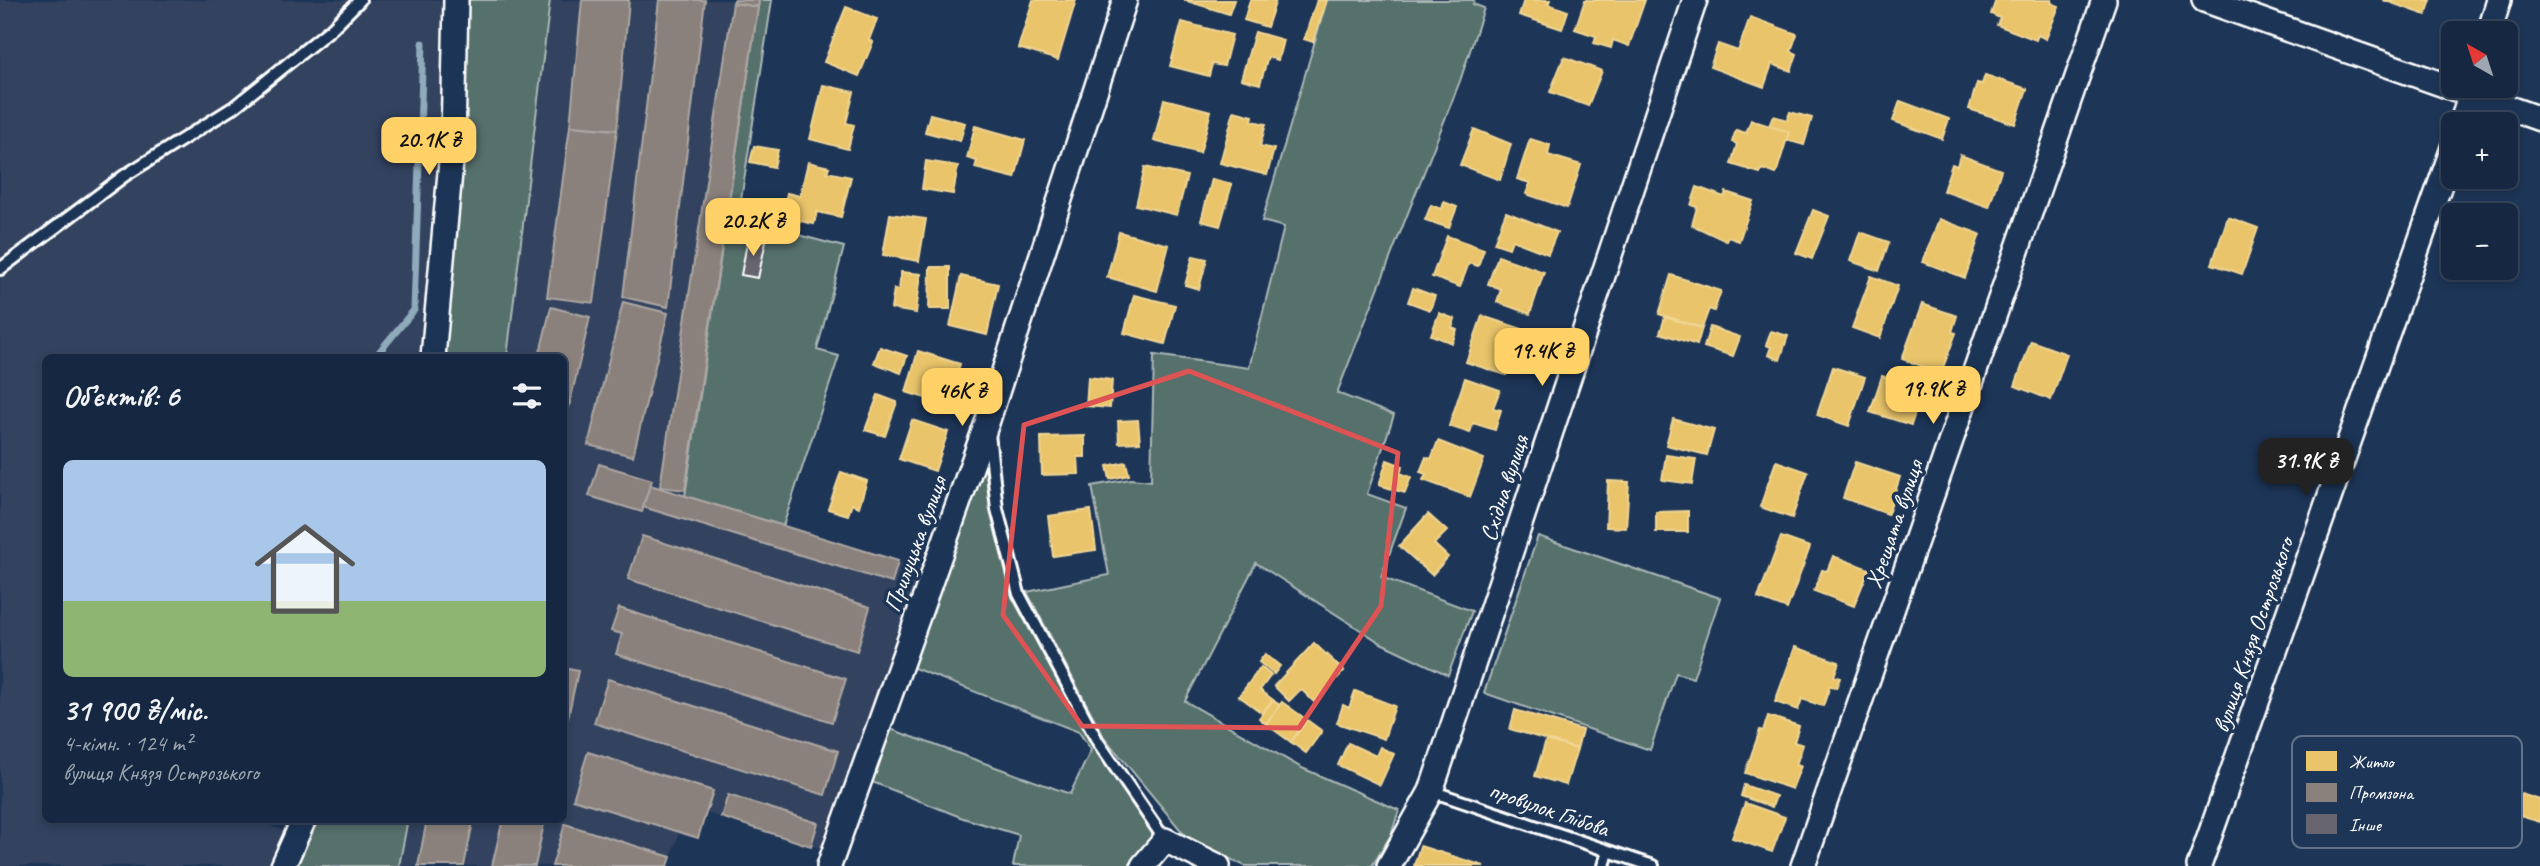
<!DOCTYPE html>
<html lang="uk">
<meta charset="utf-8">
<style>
:root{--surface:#162841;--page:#23344c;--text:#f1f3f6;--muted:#9ea6b1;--line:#35445a;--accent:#ffd166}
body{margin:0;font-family:Caveat,sans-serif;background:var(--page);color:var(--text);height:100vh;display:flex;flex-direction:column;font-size:26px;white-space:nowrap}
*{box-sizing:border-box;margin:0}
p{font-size:23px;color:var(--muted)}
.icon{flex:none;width:38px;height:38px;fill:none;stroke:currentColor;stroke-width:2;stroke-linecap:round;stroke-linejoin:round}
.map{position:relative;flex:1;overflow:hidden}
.side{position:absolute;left:42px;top:354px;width:525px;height:469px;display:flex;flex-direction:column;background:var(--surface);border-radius:10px;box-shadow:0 4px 10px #0003,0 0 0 2px var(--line)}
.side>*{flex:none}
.needle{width:46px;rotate:321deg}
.controls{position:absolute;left:2441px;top:21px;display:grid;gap:14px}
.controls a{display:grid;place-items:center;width:77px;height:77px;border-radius:10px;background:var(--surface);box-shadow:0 4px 10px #0003,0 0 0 2px var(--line);font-size:35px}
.price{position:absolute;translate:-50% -60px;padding:0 16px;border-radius:14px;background:var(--accent);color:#111;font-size:23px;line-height:46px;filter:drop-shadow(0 2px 4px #0008)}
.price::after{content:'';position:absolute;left:50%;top:42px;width:21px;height:16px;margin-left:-10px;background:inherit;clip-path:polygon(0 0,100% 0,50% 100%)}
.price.on{background:#222;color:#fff}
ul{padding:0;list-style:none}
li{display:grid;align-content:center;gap:14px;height:371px;padding:0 21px}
li span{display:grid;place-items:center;height:217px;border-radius:10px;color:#555}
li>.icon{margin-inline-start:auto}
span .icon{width:126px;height:126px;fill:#fffc;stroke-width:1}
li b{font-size:30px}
h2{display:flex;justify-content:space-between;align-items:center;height:84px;padding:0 21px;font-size:30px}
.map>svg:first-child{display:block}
.built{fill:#33435e}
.green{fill:#57706c;stroke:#abb8b6;stroke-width:2}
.homes{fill:#e9c46a;stroke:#f0d697;stroke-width:2}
.industry{fill:#8a817c;stroke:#ada7a3;stroke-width:2}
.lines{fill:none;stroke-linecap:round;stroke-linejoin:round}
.stream{stroke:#8faaba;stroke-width:7}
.building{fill:#666570;stroke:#fff;stroke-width:2}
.service-casing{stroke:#fff;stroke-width:16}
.minor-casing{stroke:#fff;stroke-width:28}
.service{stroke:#1d3557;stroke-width:10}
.minor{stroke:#1d3557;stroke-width:23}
.marked{fill:none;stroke:#de5353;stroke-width:5;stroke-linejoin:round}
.labels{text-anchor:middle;stroke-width:7;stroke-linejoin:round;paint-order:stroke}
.street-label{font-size:24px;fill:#fff;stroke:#1d3557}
.key{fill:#1d3557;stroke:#617289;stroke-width:2}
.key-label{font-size:19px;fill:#fff}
</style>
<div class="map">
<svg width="2540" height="866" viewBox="0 0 2540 866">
<rect width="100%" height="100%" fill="#1d3557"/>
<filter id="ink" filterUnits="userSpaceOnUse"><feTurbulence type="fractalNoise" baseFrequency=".0143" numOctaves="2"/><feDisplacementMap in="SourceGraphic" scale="14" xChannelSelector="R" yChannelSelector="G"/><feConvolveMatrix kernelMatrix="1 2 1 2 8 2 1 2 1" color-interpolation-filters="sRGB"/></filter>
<g filter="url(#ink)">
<g class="built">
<polygon points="0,0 450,0 448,140 427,357 46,357 46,819 252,819 291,834 277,866 0,866"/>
<polygon points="550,0 759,0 685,496 923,569 823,849 706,813 698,838 679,832 668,866 399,866 408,819 564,819 564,357 507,357"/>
</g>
<g class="green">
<polygon points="463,0 550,0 507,357 440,357"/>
<polygon points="759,0 772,0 738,219 844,247 817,350 839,356 783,526 685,496"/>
<polygon points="1327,0 1474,0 1473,4 1484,8 1460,81 1337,393 1394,415 1367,494 1406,508 1381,577 1472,611 1448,675 1381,643 1256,563 1185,701 1302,768 1399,810 1391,835 1372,866 1245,866 1188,839 1104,737 1027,592 1109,575 1092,486 1130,479 1151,481 1154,355 1249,368 1284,227 1262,221"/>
<polygon points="984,455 990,511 1012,597 1092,745 1153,833 1147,848 1133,866 1013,866 1019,835 963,818 867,780 885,727 1070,794 1091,750 1079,732 906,665"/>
<polygon points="1538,536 1720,598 1693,678 1676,673 1650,750 1484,693"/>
<polygon points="310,819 408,819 399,866 290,866"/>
</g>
<g class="homes">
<polygon points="1033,0 1076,0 1058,60 1018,48"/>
<polygon points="1184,0 1234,0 1229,14"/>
<polygon points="1250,0 1276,0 1267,27 1244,20"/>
<polygon points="1317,0 1327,0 1313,42 1304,39"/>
<polygon points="1524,0 1550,0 1548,4 1568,11 1562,29 1519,15"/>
<polygon points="1585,0 1645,0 1629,46 1613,40 1611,48 1594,43 1596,36 1575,29"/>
<polygon points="1996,0 2052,0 2051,3 2059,6 2046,39 2038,35 2036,40 1997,25 2000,18 1991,14"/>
<polygon points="2383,0 2431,0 2426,15"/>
<polygon points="846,7 877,19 869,40 873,42 859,76 824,62"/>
<polygon points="1750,17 1797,34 1791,51 1797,54 1791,71 1772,64 1764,87 1710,67 1718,44 1738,51"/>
<polygon points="1182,22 1232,35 1224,66 1212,64 1209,76 1170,66"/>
<polygon points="1255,32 1283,40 1278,60 1268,57 1260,84 1241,79"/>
<polygon points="1564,57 1602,71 1588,106 1550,92"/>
<polygon points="1985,75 2027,89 2015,124 1969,109 1977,83 1982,84"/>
<polygon points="823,85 854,92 846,123 854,125 848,149 810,139"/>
<polygon points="1164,99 1211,111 1200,153 1154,141"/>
<polygon points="1900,101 1949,119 1942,139 1893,121"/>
<polygon points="1234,111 1253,116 1252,121 1266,124 1260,146 1274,149 1267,175 1220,163"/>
<polygon points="1790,112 1812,118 1804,145 1787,140 1789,132 1769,126 1773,116 1787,120"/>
<polygon points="930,114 965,123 960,141 925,132"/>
<polygon points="1751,120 1789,132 1776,174 1762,169 1760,173 1731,164 1737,144 1732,142 1736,130 1746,133"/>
<polygon points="975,126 1025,140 1015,178 975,168 977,161 967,158"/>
<polygon points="1474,129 1511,144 1500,180 1460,165"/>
<polygon points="1530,139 1550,145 1548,155 1581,165 1567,208 1526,194 1530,183 1517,179"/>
<polygon points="754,146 778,150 774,167 750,162"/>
<polygon points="1960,155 2001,170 1989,207 1943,191 1952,164 1957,166"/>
<polygon points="926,161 958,166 953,194 922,189"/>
<polygon points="808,162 829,167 827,172 851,177 841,217 817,212 814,224 782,217 787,193 800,196"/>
<polygon points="1145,167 1187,176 1177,215 1136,205"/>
<polygon points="1212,179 1232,184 1220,226 1201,221"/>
<polygon points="1697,187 1724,197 1726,192 1753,201 1739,241 1728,237 1726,241 1692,225 1697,207 1691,205"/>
<polygon points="1444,202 1457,207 1449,228 1425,220 1431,205 1442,209"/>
<polygon points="1813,210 1829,216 1812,259 1796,253"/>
<polygon points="1506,212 1557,232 1548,254 1512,240 1509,248 1494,243"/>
<polygon points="890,214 926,219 919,261 883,255"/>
<polygon points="2228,217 2258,228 2242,274 2212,264"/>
<polygon points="1939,219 1980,234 1965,278 1923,262"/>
<polygon points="1119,232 1169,245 1157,291 1107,277"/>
<polygon points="1860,232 1889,242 1879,271 1850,261"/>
<polygon points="1447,236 1484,249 1478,266 1469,263 1460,287 1432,277"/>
<polygon points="1193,256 1207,259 1199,289 1185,285"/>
<polygon points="1498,256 1544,272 1530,314 1497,302 1501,289 1488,284"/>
<polygon points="930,267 950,267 950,309 929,309"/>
<polygon points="901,272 921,274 916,313 891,309 894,289 899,290"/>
<polygon points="1671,275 1721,291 1714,311 1709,309 1702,328 1659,314"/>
<polygon points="961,276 998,284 987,335 950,326"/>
<polygon points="1871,276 1898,286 1880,338 1852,328"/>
<polygon points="1413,288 1435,296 1430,310 1408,302"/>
<polygon points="1134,295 1175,305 1165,344 1124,333"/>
<polygon points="1922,304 1957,316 1952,332 1956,333 1941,373 1902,359"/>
<polygon points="1439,313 1455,319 1452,328 1457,330 1452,343 1431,335"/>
<polygon points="1482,316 1522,329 1506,375 1466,362"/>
<polygon points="1665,317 1702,328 1697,345 1660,333"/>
<polygon points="1710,327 1740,337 1733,356 1704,347"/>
<polygon points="1771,331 1788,336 1780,360 1768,355 1771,347 1766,345"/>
<polygon points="2031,341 2067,354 2051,400 2015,386"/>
<polygon points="880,347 907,356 901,373 874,363"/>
<polygon points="918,351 960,364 948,405 906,392"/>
<polygon points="1833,367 1865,377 1849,426 1817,415"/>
<polygon points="1882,376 1923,390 1911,425 1870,412"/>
<polygon points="1088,377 1112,380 1110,408 1086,406"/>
<polygon points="1465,378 1500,390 1493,408 1501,410 1495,430 1473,423 1470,433 1449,426"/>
<polygon points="878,395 897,402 885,436 865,430"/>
<polygon points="1673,419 1714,430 1707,455 1666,445"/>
<polygon points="912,420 948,432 935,471 899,459"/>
<polygon points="1138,420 1140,442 1119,443 1118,421"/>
<polygon points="1085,436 1085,457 1078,457 1079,474 1042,475 1041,437"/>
<polygon points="1438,441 1484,459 1470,497 1423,480 1426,474 1420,472 1426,457 1431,459"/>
<polygon points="1666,455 1696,459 1692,484 1662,480"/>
<polygon points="1387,460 1403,466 1400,473 1411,477 1405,493 1379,485"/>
<polygon points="1776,461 1808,472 1792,518 1760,507"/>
<polygon points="1126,462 1129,475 1110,479 1107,466"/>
<polygon points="1855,462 1900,477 1888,514 1843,498"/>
<polygon points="841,472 867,481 859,507 852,504 848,515 828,509"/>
<polygon points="1608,481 1629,482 1626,528 1606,527"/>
<polygon points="1091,510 1096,550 1053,556 1048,516"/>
<polygon points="1688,511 1688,532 1656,532 1656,512"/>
<polygon points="1428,514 1447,531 1434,544 1448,557 1432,575 1399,546"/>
<polygon points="1781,537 1810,547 1787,609 1758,598"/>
<polygon points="1833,556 1869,569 1854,606 1814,591 1822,570 1827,571"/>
<polygon points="1314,643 1344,671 1314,702 1301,689 1289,701 1274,686"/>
<polygon points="1795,647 1839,662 1834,676 1840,678 1836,688 1830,686 1823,706 1802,699 1798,710 1775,702"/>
<polygon points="1265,654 1280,666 1274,674 1259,662"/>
<polygon points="1261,667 1271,675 1260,690 1273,700 1262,713 1239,696"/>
<polygon points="1355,691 1395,706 1384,739 1337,723 1343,705 1349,708"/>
<polygon points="1273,700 1280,705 1266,724 1259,718"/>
<polygon points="1282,702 1307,720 1291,742 1266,724"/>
<polygon points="1515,710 1582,730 1577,749 1510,729"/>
<polygon points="1768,716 1799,726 1794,742 1803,745 1796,765 1801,766 1792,789 1745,773 1760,730 1763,731"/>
<polygon points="1307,720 1322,731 1306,753 1291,742"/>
<polygon points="1546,740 1577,749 1566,785 1535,776"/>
<polygon points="1348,743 1376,756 1380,747 1394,754 1380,785 1338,765"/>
<polygon points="1744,785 1776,796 1772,807 1741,796"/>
<polygon points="2502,788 2540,800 2540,822 2496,809"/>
<polygon points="1745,803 1785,817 1772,852 1732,838"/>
<polygon points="1420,846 1484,866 1414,866"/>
</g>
<g class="industry">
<polygon points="582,0 629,0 617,130 570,126"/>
<polygon points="659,0 705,0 668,307 623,297"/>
<polygon points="734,0 759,0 758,7 733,3"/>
<polygon points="733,3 758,7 685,490 660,487"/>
<polygon points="570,126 617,130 594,303 547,297"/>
<polygon points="623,302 668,313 633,456 588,445"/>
<polygon points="551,307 590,317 564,428 564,357 539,357"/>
<polygon points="599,464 652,480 642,512 589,496"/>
<polygon points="650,485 898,561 892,583 643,507"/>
<polygon points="642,536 870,607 857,651 628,579"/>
<polygon points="619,608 846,679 832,722 616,654 622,634 611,631"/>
<polygon points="564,668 578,671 564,736"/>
<polygon points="608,679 838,751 825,795 594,723"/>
<polygon points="588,752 713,791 698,838 573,799"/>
<polygon points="728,795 818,823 811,846 721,817"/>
<polygon points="427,819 473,822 464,866 418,866"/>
<polygon points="503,819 545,819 535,866 492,866"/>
<polygon points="565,824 671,857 668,866 552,866"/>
</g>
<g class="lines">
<polyline class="stream" points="375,357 414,310 423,43"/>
</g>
<polygon class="building" points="748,238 766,241 758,278 741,275"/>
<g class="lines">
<g class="service-casing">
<g id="service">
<polyline points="0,269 124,176 234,107 331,29 360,0"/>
<polyline points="989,433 997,509 1019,594 1098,742 1165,840"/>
<polyline points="1431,791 1653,866"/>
<polyline points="1604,866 1608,852"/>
</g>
</g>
<g class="minor-casing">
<g id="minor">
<polyline points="2204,0 2540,119"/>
<polyline points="2489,33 2499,0"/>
<polyline points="2461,124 2474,86"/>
<polyline points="433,357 453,140 456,0"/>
<polyline points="283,866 304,819"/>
<polyline points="829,866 988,420 1125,0"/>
<polyline points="1143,866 1165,840 1218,866"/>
<polyline points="1389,866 1431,791 1695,0"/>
<polyline points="1803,866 2104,0"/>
<polyline points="2199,866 2454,145"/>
</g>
</g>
<use href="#service" class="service"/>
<use href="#minor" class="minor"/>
</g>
</g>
<path class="marked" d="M1189 371 1398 453 1381 606 1299 728 1082 726 1003 615 1024 425Z"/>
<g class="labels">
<g class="street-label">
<text transform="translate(1504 488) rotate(-72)" y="8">Східна вулиця</text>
<text transform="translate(1894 524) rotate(-71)" y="8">Хрещата вулиця</text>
<text transform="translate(915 544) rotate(-70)" y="8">Прилуцька вулиця</text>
<text transform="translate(2253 635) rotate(-71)" y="8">вулиця Князя Острозького</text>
<text transform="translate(1549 809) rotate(19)" y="8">провулок Глібова</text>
</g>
</g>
<rect x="2292" y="736" width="230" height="112" rx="10" class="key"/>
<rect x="2306" y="751" width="31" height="20" fill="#e9c46a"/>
<rect x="2306" y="783" width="31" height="19" fill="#8a817c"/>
<rect x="2306" y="814" width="31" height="20" fill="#666570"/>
<g class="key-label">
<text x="2349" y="768">Житло</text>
<text x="2349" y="799">Промзона</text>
<text x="2349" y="831">Інше</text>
</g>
</svg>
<div class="controls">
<a><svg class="needle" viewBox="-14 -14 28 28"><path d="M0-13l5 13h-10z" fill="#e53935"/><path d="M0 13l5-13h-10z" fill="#9ea6b1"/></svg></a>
<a>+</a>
<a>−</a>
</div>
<b class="price" style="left:429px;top:177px">20.1K ₴</b>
<b class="price" style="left:753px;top:258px">20.2K ₴</b>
<b class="price" style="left:1542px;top:388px">19.4K ₴</b>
<b class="price" style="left:1933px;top:426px">19.9K ₴</b>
<b class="price" style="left:962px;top:428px">46K ₴</b>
<b class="price on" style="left:2306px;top:498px">31.9K ₴</b>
<section class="side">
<h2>Об’єктів: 6<svg class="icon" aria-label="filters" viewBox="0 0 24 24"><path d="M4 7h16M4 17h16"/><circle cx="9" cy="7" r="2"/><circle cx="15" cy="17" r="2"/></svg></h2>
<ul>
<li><span style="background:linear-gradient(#a9c7e8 65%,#8fb573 0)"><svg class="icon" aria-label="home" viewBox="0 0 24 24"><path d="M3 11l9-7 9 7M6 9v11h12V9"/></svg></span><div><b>31 900 ₴/міс.</b><p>4-кімн. · 124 m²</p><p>вулиця Князя Острозького</p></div></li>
</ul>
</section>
</div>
